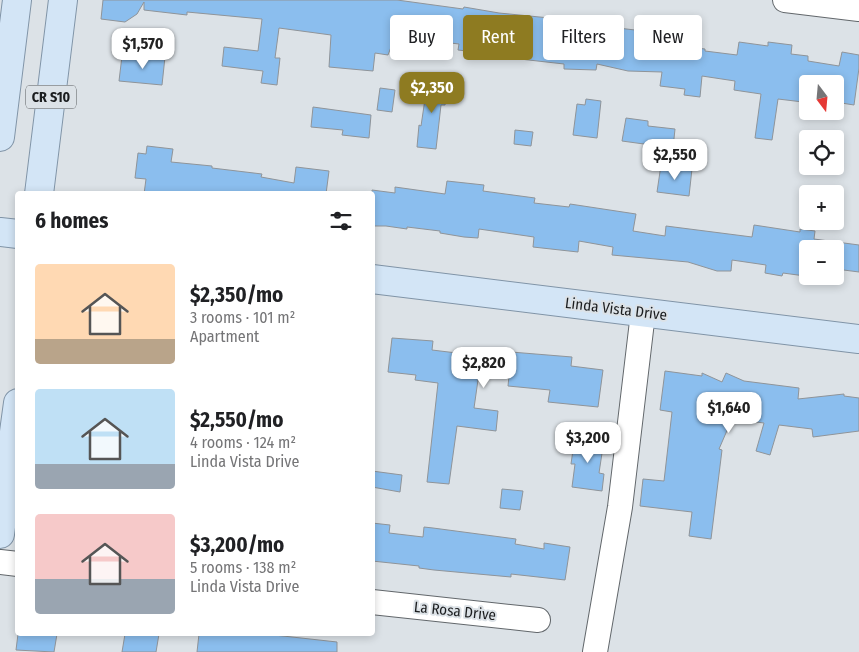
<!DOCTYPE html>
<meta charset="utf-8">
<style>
:root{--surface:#fff;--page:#f6f6f6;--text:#202124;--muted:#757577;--accent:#8e7b21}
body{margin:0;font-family:"Fira Sans Condensed",sans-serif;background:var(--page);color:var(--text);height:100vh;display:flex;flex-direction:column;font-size:19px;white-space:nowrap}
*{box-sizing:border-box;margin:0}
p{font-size:16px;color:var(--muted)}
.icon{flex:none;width:28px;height:28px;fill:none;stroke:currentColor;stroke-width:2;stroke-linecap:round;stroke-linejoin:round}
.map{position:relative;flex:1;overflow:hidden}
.side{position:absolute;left:15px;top:191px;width:360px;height:445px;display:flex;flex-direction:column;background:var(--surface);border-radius:5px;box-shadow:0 2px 8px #0003}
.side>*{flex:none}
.guide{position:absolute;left:390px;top:15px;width:394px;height:45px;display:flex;gap:10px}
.needle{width:32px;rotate:164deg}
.controls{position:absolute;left:799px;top:75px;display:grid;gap:10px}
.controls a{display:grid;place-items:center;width:45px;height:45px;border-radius:5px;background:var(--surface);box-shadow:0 2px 8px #0003;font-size:25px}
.price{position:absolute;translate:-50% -42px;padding:0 11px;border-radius:10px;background:#fff;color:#222;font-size:16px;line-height:32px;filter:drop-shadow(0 1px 2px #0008)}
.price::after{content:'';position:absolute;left:50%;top:30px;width:15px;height:11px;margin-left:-8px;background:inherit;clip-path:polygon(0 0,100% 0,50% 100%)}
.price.active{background:var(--accent);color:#fff}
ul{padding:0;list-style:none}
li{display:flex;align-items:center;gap:15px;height:125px;padding:0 20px}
li span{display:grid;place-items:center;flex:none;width:140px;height:100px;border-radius:5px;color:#555}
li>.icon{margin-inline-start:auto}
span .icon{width:60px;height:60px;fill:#fffc;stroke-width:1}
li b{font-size:21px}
h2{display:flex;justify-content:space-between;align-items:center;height:60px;padding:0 20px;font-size:21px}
.chip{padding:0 18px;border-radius:5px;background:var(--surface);box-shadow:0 2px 8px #0003;font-size:18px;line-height:45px}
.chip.active{background:var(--accent);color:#fff}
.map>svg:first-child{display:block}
.building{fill:#8bbeee;stroke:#8f9499}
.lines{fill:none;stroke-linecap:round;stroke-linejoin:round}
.minor-casing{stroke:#62676b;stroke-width:26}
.major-casing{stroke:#8094a7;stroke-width:30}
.minor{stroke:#fff;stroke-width:24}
.major{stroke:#d3e5f6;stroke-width:28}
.labels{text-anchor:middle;stroke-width:4;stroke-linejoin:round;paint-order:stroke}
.shield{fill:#dce2e7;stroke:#55585b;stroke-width:1}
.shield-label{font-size:14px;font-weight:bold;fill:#1b1d1f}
.street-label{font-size:15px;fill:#1b1d1f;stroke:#dce2e7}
</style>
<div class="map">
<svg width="859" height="652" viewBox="0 0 859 652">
<rect width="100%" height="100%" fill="#dce2e7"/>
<g class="building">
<polygon points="103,0 397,0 463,9 464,7 499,13 580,21 580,22 601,24 601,26 635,30 646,26 651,31 688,34 687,47 705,49 705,51 737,55 739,42 768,46 768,42 792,45 791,54 808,56 808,61 839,66 842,52 859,55 859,68 854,105 835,102 835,84 805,84 803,102 778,99 772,140 755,138 761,94 734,90 735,81 702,76 700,97 684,95 685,89 660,86 662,72 628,71 597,64 596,70 564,69 564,64 520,59 522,45 486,41 484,53 458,50 459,44 425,40 426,33 393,29 391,47 388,55 375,53 373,71 329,67 331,35 279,28 275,58 280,58 277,85 261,83 263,71 222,66 224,47 258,51 262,19 187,12 187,15 144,10 144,2 137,14 125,22 101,19"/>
<polygon points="144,54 165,57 162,85 119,81 122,56 143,59"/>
<polygon points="428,79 448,83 445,105 441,105 436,149 417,147 419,125 421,126"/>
<polygon points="380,88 395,90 392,112 377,110"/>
<polygon points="586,99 601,101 597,138 573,135 577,104 585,105"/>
<polygon points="313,107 371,115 369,138 342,135 343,130 311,127"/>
<polygon points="626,118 648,121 648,126 675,129 673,148 622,141"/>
<polygon points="515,130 533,132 531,146 514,144"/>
<polygon points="147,146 173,149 171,162 212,166 212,168 262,174 261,177 294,183 296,167 329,171 326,194 144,194 146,179 135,178 138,153 146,154"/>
<polygon points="661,165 692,169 689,196 657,192"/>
<polygon points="447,181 484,185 483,191 535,198 534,203 569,207 570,204 636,214 633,231 665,236 666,226 752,237 754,225 800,232 800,229 815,231 814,239 859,245 859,272 836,269 835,274 835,249 808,249 808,274 806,274 805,276 783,273 782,276 765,273 766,265 732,260 731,271 717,271 688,262 612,255 613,247 579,241 578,252 533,247 534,237 479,229 478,238 464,237 440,233 440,231 407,227 407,229 386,226 372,226 372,190 395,193 395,187 445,194"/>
<polygon points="392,338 433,341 432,350 498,358 499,351 572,357 571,366 603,370 598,407 548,402 550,390 508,386 509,376 479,373 474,408 498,411 496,431 457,426 449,484 427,482 438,383 415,380 416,375 388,372"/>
<polygon points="665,371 702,376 702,373 722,382 726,373 744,381 799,388 798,399 844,394 844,396 859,398 859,431 813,437 812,429 779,425 770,455 756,451 764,423 732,419 719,449 722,450 711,539 689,536 692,512 640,506 643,479 664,481 672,412 660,410"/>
<polygon points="575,436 604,440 599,473 604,474 602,491 572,487 575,464 571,464"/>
<polygon points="372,471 402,475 400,492 372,487"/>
<polygon points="502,489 523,491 520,510 500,508"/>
<polygon points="372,523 390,525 389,533 423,537 424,527 433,528 516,539 515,544 544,549 544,543 570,547 565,580 511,574 511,577 434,570 419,568 419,566 372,561"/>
<polygon points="18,634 57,634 54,652 16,650"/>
<polygon points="125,634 159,634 156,652 122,652"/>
<polygon points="199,634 274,635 337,642 337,652 197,652"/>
</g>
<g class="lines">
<g class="minor-casing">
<g id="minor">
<polyline points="785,0 859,9"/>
<polyline points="0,562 18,564"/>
<polyline points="372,602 538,620"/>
<polyline points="595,652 620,507 643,313"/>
</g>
</g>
<g class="major-casing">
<g id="major">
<polyline points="0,137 17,0"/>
<polyline points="39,194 63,0"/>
<polyline points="0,232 18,234"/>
<polyline points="372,279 859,339"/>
<polyline points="0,534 18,403"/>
</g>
</g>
<use href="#minor" class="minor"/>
<use href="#major" class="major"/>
</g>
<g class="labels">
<rect class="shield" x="26" y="85.5" width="50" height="23" rx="4"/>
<g class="shield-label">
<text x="51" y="102">CR S10</text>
</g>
<g class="street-label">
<text transform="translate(616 309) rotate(7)" y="5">Linda Vista Drive</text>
<text transform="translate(455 611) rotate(6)" y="5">La Rosa Drive</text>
</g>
</g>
</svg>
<div class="controls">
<a><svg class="needle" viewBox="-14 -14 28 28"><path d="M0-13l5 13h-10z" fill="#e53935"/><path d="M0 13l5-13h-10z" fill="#757577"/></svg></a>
<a><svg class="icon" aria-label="locate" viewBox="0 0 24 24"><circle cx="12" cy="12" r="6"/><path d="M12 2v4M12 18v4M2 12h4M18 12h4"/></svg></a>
<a>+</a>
<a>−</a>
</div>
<b class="price" style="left:143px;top:70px">$1,570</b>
<b class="price active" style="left:432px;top:114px">$2,350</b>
<b class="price" style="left:675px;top:181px">$2,550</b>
<b class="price" style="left:484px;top:389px">$2,820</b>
<b class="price" style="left:729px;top:434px">$1,640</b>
<b class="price" style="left:588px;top:464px">$3,200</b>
<div class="guide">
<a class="chip">Buy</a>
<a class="chip active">Rent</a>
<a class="chip">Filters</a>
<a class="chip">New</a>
</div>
<section class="side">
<h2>6 homes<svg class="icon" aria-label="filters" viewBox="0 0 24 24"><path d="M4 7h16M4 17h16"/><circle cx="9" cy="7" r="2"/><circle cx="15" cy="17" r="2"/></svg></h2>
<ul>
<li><span style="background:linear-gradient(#ffd9b3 75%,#b9a48a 0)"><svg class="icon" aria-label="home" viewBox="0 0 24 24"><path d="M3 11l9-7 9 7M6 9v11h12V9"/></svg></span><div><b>$2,350/mo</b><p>3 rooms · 101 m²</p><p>Apartment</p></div></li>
<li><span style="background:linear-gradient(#bfe0f5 75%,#9aa5b1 0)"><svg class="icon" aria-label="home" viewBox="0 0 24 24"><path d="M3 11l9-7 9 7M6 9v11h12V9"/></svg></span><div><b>$2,550/mo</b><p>4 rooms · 124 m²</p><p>Linda Vista Drive</p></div></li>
<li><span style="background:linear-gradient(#f6c9c9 65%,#9aa5b1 0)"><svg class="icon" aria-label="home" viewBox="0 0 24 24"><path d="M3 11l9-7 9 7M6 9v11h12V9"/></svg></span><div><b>$3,200/mo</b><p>5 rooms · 138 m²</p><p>Linda Vista Drive</p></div></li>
</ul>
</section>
</div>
